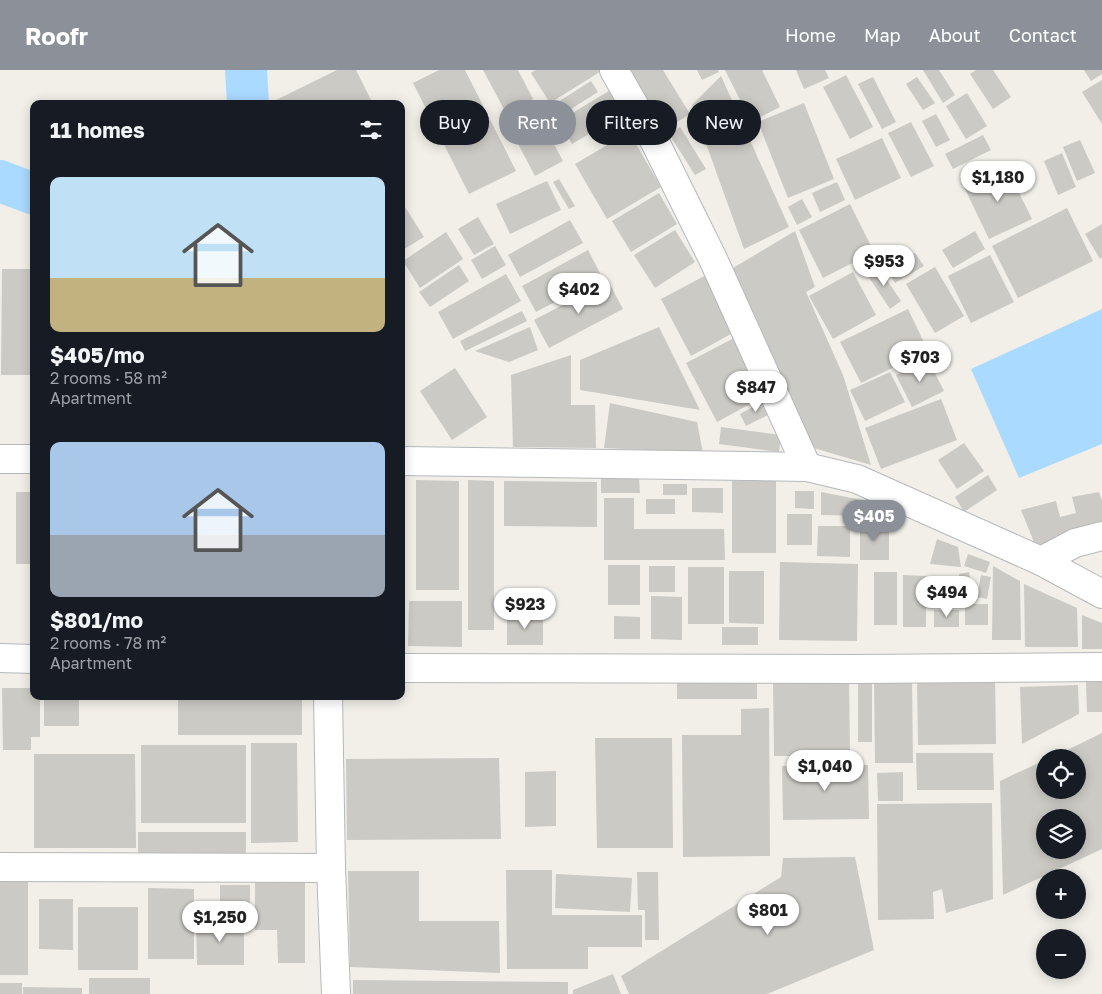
<!DOCTYPE html>
<meta charset="utf-8">
<style>
:root{--surface:#171b24;--page:#242831;--text:#f1f3f6;--muted:#9ea1a6;--accent:#8c9099}
body{margin:0;font-family:"Golos Text",sans-serif;background:var(--page);color:var(--text);height:100vh;display:flex;flex-direction:column;font-size:19px;white-space:nowrap}
*{box-sizing:border-box;margin:0}
p{font-size:16px;color:var(--muted)}
.icon{flex:none;width:28px;height:28px;fill:none;stroke:currentColor;stroke-width:2;stroke-linecap:round;stroke-linejoin:round}
.map{position:relative;flex:1;overflow:hidden}
.panel{position:absolute;left:30px;top:30px;width:375px;height:600px;display:flex;flex-direction:column;background:var(--surface);border-radius:10px;box-shadow:0 2px 12px #0003}
.panel>*{flex:none}
.top-card{position:absolute;left:420px;top:30px;width:475px;height:45px;display:flex;gap:10px}
.controls{position:absolute;left:1036px;top:679px;display:grid;gap:10px}
.controls a{display:grid;place-items:center;width:50px;height:50px;border-radius:50%;background:var(--surface);box-shadow:0 2px 12px #0003;font-size:25px}
.price{position:absolute;translate:-50% -42px;padding:0 11px;border-radius:18px;background:#fff;color:#222;font-size:16px;line-height:32px;filter:drop-shadow(0 1px 2px #0008)}
.price::after{content:'';position:absolute;left:50%;top:30px;width:15px;height:11px;margin-left:-8px;background:inherit;clip-path:polygon(0 0,100% 0,50% 100%)}
.price.active{background:var(--accent);color:#fff}
ul{padding:0;list-style:none}
li{display:grid;align-content:center;gap:10px;height:265px;padding:0 20px}
li span{display:grid;place-items:center;height:155px;border-radius:10px;color:#555}
li>.icon{margin-inline-start:auto}
span .icon{width:90px;height:90px;fill:#fffc;stroke-width:1}
li b{font-size:21px}
h2{display:flex;justify-content:space-between;align-items:center;height:60px;padding:0 20px;font-size:21px}
.chip{padding:0 18px;border-radius:22px;background:var(--surface);box-shadow:0 2px 12px #0003;font-size:18px;line-height:45px}
.chip.active{background:var(--accent);color:#fff}
header{display:flex;align-items:center;gap:30px;box-sizing:border-box;height:70px;padding:0 25px;background:var(--accent);color:#fff}
header strong{font-size:24px}
nav{display:flex;gap:28px;margin-inline-start:auto;font-size:18px}
.map>svg:first-child{display:block}
.water{fill:#aadaff}
.lines{fill:none;stroke-linecap:round;stroke-linejoin:round}
.river{stroke:#aadaff;stroke-width:42}
.building{fill:#cccac5;fill-rule:evenodd}
.minor-casing{stroke:#b5b8bc;stroke-width:30}
.minor{stroke:#fff;stroke-width:28}
</style>
<header>
<strong>Roofr</strong>
<nav><a>Home</a><a>Map</a><a>About</a><a>Contact</a></nav>
</header>
<div class="map">
<svg width="1102" height="924" viewBox="0 0 1102 924">
<rect width="100%" height="100%" fill="#f1efe8"/>
<polygon class="water" points="1102,239 1102,374 1019,408 971,299"/>
<g class="lines">
<g class="river">
<polyline points="246,0 248,34"/>
<polyline points="0,111 34,124"/>
</g>
</g>
<g class="building">
<polygon points="337,0 356,0 372,32 368,34 275,34 274,31"/>
<polygon points="439,0 465,0 516,101 469,124 413,13"/>
<polygon points="483,0 518,0 533,29 506,43"/>
<polygon points="535,0 603,0 550,33 531,3"/>
<polygon points="620,0 663,0 690,44 659,63"/>
<polygon points="697,0 718,0 719,2 702,10"/>
<polygon points="725,0 762,0 780,37 751,52"/>
<polygon points="796,0 825,0 829,8 804,19"/>
<polygon points="923,0 939,0 955,25 943,33"/>
<polygon points="976,0 993,0 1011,27 993,39 970,4"/>
<polygon points="1084,0 1102,0 1102,4 1091,11"/>
<polygon points="846,5 873,57 850,69 823,17"/>
<polygon points="721,6 789,157 744,179 692,35"/>
<polygon points="873,7 896,52 882,59 858,14"/>
<polygon points="917,7 935,33 923,40 906,14"/>
<polygon points="1102,10 1102,54 1082,22"/>
<polygon points="591,11 598,22 560,46 553,35"/>
<polygon points="609,21 623,44 572,74 559,51"/>
<polygon points="967,23 987,56 966,69 946,36"/>
<polygon points="804,33 834,109 788,128 758,52"/>
<polygon points="533,35 563,91 535,106 505,49"/>
<polygon points="936,44 950,70 936,77 922,51"/>
<polygon points="911,52 934,96 911,107 888,63"/>
<polygon points="680,57 706,99 695,105 669,64"/>
<polygon points="629,62 661,117 607,149 575,94"/>
<polygon points="983,65 991,80 953,99 945,84"/>
<polygon points="882,68 901,108 855,130 836,89"/>
<polygon points="1080,70 1095,103 1077,111 1063,77"/>
<polygon points="1062,83 1076,117 1058,125 1044,91"/>
<polygon points="1006,96 1032,149 989,169 964,117"/>
<polygon points="559,109 575,136 569,139 553,112"/>
<polygon points="547,111 561,140 510,164 496,134"/>
<polygon points="837,112 845,130 820,142 812,123"/>
<polygon points="659,123 677,154 631,182 612,151"/>
<polygon points="802,129 812,147 797,155 788,137"/>
<polygon points="850,134 874,182 823,208 799,160"/>
<polygon points="405,137 424,167 401,181 401,140"/>
<polygon points="1067,138 1093,191 1018,228 992,176"/>
<polygon points="478,147 494,174 474,185 458,159"/>
<polygon points="570,150 583,173 520,207 508,185"/>
<polygon points="1102,154 1102,187 1100,189 1085,164"/>
<polygon points="675,160 695,192 655,218 634,185"/>
<polygon points="795,161 815,217 806,222 843,305 871,395 807,376 728,201"/>
<polygon points="975,161 985,179 953,198 942,180"/>
<polygon points="446,162 463,189 420,218 403,191"/>
<polygon points="495,176 506,195 482,209 471,190"/>
<polygon points="897,176 905,189 915,183 924,196 895,213 878,187"/>
<polygon points="588,180 602,207 536,242 522,216"/>
<polygon points="990,185 1014,232 971,253 948,206"/>
<polygon points="459,195 469,211 430,237 419,222"/>
<polygon points="877,195 901,231 890,239 866,203"/>
<polygon points="935,197 964,246 935,263 906,214"/>
<polygon points="2,199 34,199 34,305 1,305"/>
<polygon points="853,202 876,245 833,269 809,226"/>
<polygon points="710,203 740,259 691,286 661,229"/>
<polygon points="506,204 521,231 453,269 438,242"/>
<polygon points="608,211 623,239 549,278 534,250"/>
<polygon points="908,239 928,281 861,313 840,272"/>
<polygon points="522,241 527,251 465,281 460,271"/>
<polygon points="530,257 538,280 509,292 475,281"/>
<polygon points="659,257 700,340 580,320 580,290"/>
<polygon points="736,267 767,325 717,352 686,293"/>
<polygon points="571,285 571,335 595,335 596,378 513,377 511,305"/>
<polygon points="928,289 944,321 912,337 896,305"/>
<polygon points="455,298 487,347 452,370 420,321"/>
<polygon points="890,302 905,332 865,351 850,320"/>
<polygon points="401,308 404,308 405,370 401,370"/>
<polygon points="941,329 957,370 881,399 865,358"/>
<polygon points="766,330 772,343 746,356 740,344"/>
<polygon points="610,333 697,352 703,383 604,378"/>
<polygon points="721,357 781,365 779,382 719,374"/>
<polygon points="964,373 984,401 957,419 938,390"/>
<polygon points="988,405 997,420 964,442 955,427"/>
<polygon points="601,408 639,409 640,423 601,423"/>
<polygon points="416,410 459,411 459,520 416,520"/>
<polygon points="468,410 494,411 494,560 468,560"/>
<polygon points="504,411 597,412 597,457 504,456"/>
<rect x="732" y="411" width="44" height="72"/>
<rect x="663" y="414" width="24" height="11"/>
<polygon points="692,418 723,418 723,443 692,442"/>
<polygon points="795,421 814,421 814,439 795,438"/>
<rect x="16" y="422" width="18" height="72"/>
<polygon points="821,422 862,430 865,446 821,445"/>
<polygon points="1099,422 1102,431 1102,462 1038,482 1021,440 1056,431 1060,447 1076,443 1072,427"/>
<polygon points="604,428 634,428 634,459 724,459 725,490 604,490"/>
<rect x="646" y="429" width="29" height="15"/>
<rect x="787" y="444" width="25" height="31"/>
<rect x="860" y="455" width="29" height="35"/>
<polygon points="818,456 850,456 850,487 817,486"/>
<polygon points="937,469 958,477 961,497 930,494"/>
<polygon points="968,484 990,492 986,503 964,496"/>
<polygon points="780,492 858,494 857,571 779,570"/>
<rect x="608" y="495" width="32" height="40"/>
<rect x="649" y="496" width="26" height="26"/>
<polygon points="993,496 1020,511 1021,570 992,570"/>
<rect x="688" y="497" width="36" height="57"/>
<polygon points="729,501 764,501 764,554 729,553"/>
<rect x="874" y="502" width="23" height="53"/>
<polygon points="969,502 972,520 962,522 959,504"/>
<polygon points="903,505 926,506 926,557 903,557"/>
<polygon points="981,505 991,507 987,529 977,527"/>
<rect x="931" y="508" width="25" height="19"/>
<polygon points="1024,514 1077,538 1078,577 1025,577"/>
<polygon points="651,526 682,527 682,570 651,569"/>
<polygon points="409,531 462,531 462,577 408,576"/>
<rect x="965" y="534" width="23" height="21"/>
<rect x="934" y="540" width="25" height="17"/>
<rect x="507" y="545" width="36" height="30"/>
<polygon points="1082,545 1102,553 1102,579 1082,579"/>
<polygon points="614,546 640,547 640,569 614,569"/>
<rect x="722" y="557" width="36" height="18"/>
<polygon points="995,606 996,674 918,675 917,607"/>
<polygon points="874,608 912,608 913,693 875,693"/>
<polygon points="849,609 850,686 774,686 773,610"/>
<polygon points="757,610 757,629 677,629 677,611"/>
<rect x="858" y="612" width="14" height="60"/>
<polygon points="1086,612 1102,612 1102,642 1087,642"/>
<polygon points="1078,615 1079,644 1022,674 1020,617"/>
<polygon points="2,618 34,618 34,626 40,626 40,667 31,667 31,680 3,680"/>
<rect x="44" y="626" width="35" height="30"/>
<rect x="178" y="626" width="124" height="39"/>
<polygon points="769,638 770,786 683,787 682,665 741,665 741,639"/>
<path d="M1102 663V779L1003 825 1000 711 1045 690V720H1078V688H1051ZM1045 748H1078V780H1045Z"/>
<polygon points="595,668 672,668 673,778 597,778"/>
<polygon points="251,673 297,673 298,772 251,773"/>
<rect x="141" y="675" width="105" height="78"/>
<polygon points="916,683 993,683 994,720 917,720"/>
<polygon points="34,684 135,684 136,778 34,778"/>
<polygon points="499,688 501,769 347,770 346,689"/>
<polygon points="868,695 869,749 783,750 782,696"/>
<polygon points="556,701 556,756 525,757 525,702"/>
<polygon points="903,702 903,731 878,731 877,703"/>
<polygon points="992,733 993,829 946,843 942,819 933,822 934,849 878,850 877,734"/>
<polygon points="138,762 246,762 246,784 138,783"/>
<polygon points="855,787 874,880 767,924 629,924 621,906 781,807 783,788"/>
<polygon points="506,800 552,800 552,845 642,845 642,877 588,877 588,899 507,899"/>
<polygon points="348,801 419,801 419,851 499,851 500,903 350,897"/>
<polygon points="637,802 658,802 659,870 645,870 645,840 638,840"/>
<polygon points="556,804 632,808 630,842 555,838"/>
<rect x="0" y="807" width="28" height="98"/>
<polygon points="255,811 305,811 305,893 278,893 277,860 255,860"/>
<rect x="220" y="815" width="30" height="26"/>
<polygon points="148,818 194,819 194,889 148,889"/>
<polygon points="39,829 73,829 73,880 39,879"/>
<rect x="78" y="837" width="60" height="63"/>
<polygon points="196,851 244,851 244,895 197,895"/>
<polygon points="613,904 621,924 573,924 573,920"/>
<rect x="89" y="908" width="61" height="16"/>
<polygon points="353,910 568,912 568,924 353,924"/>
<rect x="0" y="913" width="22" height="11"/>
<polygon points="23,917 82,918 82,924 23,924"/>
</g>
<g class="lines">
<g class="minor-casing">
<g id="minor">
<polyline points="614,0 655,72 713,189 807,397"/>
<polyline points="0,389 34,389"/>
<polyline points="401,391 807,397 857,409 1041,491 1102,524"/>
<polyline points="1041,491 1075,473 1102,466"/>
<polyline points="0,588 34,589"/>
<polyline points="401,598 857,599 1102,597"/>
<polyline points="328,626 331,798 336,924"/>
<polyline points="0,797 331,798"/>
</g>
</g>
<use href="#minor" class="minor"/>
</g>
</svg>
<div class="controls">
<a><svg class="icon" aria-label="locate" viewBox="0 0 24 24"><circle cx="12" cy="12" r="6"/><path d="M12 2v4M12 18v4M2 12h4M18 12h4"/></svg></a>
<a><svg class="icon" aria-label="layers" viewBox="0 0 24 24"><path d="M12 4l9 5-9 5-9-5zM3 14l9 5 9-5"/></svg></a>
<a>+</a>
<a>−</a>
</div>
<b class="price" style="left:998px;top:133px">$1,180</b>
<b class="price" style="left:884px;top:217px">$953</b>
<b class="price" style="left:579px;top:245px">$402</b>
<b class="price" style="left:920px;top:313px">$703</b>
<b class="price" style="left:756px;top:343px">$847</b>
<b class="price active" style="left:874px;top:472px">$405</b>
<b class="price" style="left:947px;top:548px">$494</b>
<b class="price" style="left:525px;top:560px">$923</b>
<b class="price" style="left:825px;top:722px">$1,040</b>
<b class="price" style="left:768px;top:866px">$801</b>
<b class="price" style="left:220px;top:873px">$1,250</b>
<div class="top-card">
<a class="chip">Buy</a>
<a class="chip active">Rent</a>
<a class="chip">Filters</a>
<a class="chip">New</a>
</div>
<section class="panel">
<h2>11 homes<svg class="icon" aria-label="filters" viewBox="0 0 24 24"><path d="M4 7h16M4 17h16"/><circle cx="9" cy="7" r="2"/><circle cx="15" cy="17" r="2"/></svg></h2>
<ul>
<li><span style="background:linear-gradient(#bfe0f5 65%,#c2b280 0)"><svg class="icon" aria-label="home" viewBox="0 0 24 24"><path d="M3 11l9-7 9 7M6 9v11h12V9"/></svg></span><div><b>$405/mo</b><p>2 rooms · 58 m²</p><p>Apartment</p></div></li>
<li><span style="background:linear-gradient(#a9c7e8 60%,#9aa5b1 0)"><svg class="icon" aria-label="home" viewBox="0 0 24 24"><path d="M3 11l9-7 9 7M6 9v11h12V9"/></svg></span><div><b>$801/mo</b><p>2 rooms · 78 m²</p><p>Apartment</p></div></li>
</ul>
</section>
</div>
